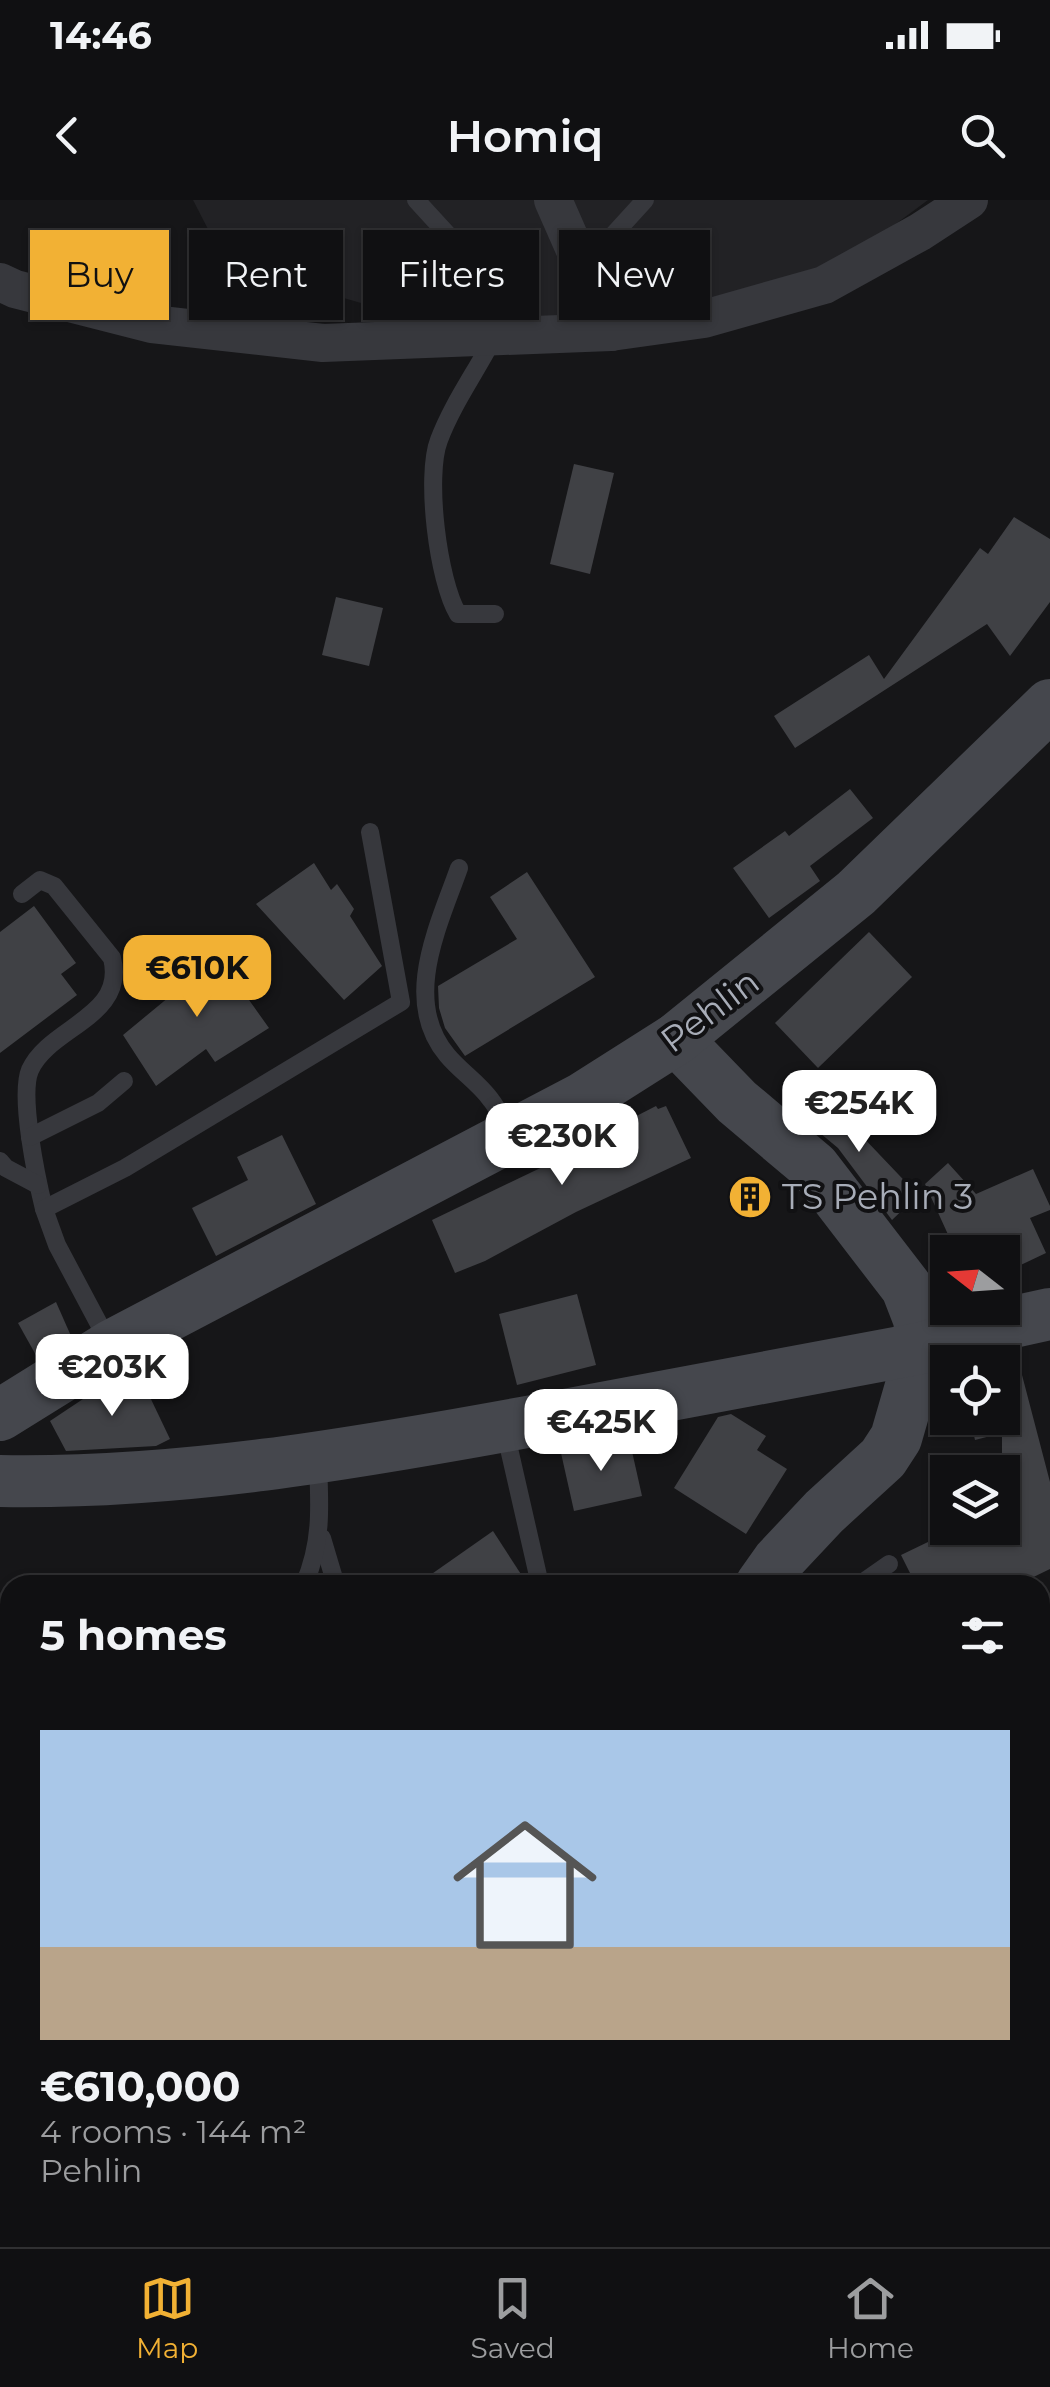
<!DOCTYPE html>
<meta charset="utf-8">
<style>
:root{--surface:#101012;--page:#19191b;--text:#f1f3f6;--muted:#9c9d9f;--line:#303032;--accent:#f2b134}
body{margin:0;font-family:Montserrat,sans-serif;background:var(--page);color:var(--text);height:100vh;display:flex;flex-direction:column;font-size:38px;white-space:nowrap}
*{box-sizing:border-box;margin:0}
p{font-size:32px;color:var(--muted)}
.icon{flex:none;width:55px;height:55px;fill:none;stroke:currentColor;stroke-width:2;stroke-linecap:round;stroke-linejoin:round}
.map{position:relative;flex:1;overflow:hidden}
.drawer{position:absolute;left:0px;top:1375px;width:1050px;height:672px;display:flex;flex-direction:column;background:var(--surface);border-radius:30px 30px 0 0;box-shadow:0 2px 8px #0004,0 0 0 2px var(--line)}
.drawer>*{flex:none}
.top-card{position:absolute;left:30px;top:30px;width:990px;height:90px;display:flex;gap:20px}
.needle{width:65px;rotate:287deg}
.controls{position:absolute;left:930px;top:1035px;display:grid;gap:20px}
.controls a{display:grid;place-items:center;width:90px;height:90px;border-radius:0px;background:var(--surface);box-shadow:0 2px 8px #0004,0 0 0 2px var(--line);font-size:50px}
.price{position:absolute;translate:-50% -85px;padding:0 22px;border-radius:20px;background:#fff;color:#222;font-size:32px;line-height:65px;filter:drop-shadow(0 2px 5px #0008)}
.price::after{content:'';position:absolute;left:50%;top:60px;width:30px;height:22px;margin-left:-15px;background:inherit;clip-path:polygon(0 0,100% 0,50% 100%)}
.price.active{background:var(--accent);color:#111}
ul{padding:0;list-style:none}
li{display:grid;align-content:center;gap:20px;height:530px;padding:0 40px}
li+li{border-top:2px solid var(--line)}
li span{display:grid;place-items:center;height:310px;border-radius:0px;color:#555}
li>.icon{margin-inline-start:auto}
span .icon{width:180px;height:180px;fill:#fffc;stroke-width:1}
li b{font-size:42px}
h2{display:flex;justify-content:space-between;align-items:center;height:120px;padding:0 40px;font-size:42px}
.pill{padding:0 35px;border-radius:0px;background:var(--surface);box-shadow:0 2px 8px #0004,0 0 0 2px var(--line);font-size:35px;line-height:90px}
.pill.active{background:var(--accent);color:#111}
.status{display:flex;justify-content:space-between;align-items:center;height:70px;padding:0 50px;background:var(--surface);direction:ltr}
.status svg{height:28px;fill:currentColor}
header{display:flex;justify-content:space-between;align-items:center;height:130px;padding:0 40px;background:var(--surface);font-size:45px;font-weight:600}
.menu{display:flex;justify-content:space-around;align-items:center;height:140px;border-top:2px solid var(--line);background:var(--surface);font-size:28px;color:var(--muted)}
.menu a{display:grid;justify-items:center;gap:5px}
.menu .active{color:var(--accent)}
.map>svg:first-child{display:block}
.built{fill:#222225}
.building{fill:#404145}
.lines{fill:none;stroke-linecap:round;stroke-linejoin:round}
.lane{stroke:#37383d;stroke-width:18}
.street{stroke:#37383d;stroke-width:38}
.secondary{stroke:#45474d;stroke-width:52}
.labels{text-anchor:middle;stroke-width:8;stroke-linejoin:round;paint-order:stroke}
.street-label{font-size:35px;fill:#a8adb8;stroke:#111113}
.poi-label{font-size:35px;fill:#a8adb8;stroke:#111113;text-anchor:start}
</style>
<div class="status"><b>14:46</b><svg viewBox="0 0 49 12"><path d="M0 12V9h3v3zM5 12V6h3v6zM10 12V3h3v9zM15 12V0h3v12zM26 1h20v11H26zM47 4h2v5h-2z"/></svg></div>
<header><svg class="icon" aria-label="back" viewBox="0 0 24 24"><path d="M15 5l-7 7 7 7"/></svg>Homiq<svg class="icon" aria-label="search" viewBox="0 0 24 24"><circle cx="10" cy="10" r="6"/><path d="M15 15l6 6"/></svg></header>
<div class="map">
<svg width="1050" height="2047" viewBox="0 0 1050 2047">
<rect width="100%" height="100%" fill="#161618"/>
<polygon class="built" points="193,0 928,0 835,69 695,110 542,125 392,112 226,64"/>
<g class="building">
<polygon points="574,264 614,273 590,374 550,364"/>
<polygon points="1014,317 1050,339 1050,402 1010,456 987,424 795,548 774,516 869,455 884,479 980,348 988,354"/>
<polygon points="336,397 383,408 369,466 322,455"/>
<polygon points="850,589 873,618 810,666 820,681 769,718 733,668 785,631 789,636"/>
<polygon points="314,663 331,690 337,684 354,709 350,716 382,766 344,800 256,704"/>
<polygon points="527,672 595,777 465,856 445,828 439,808 438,786 517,739 490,697"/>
<polygon points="34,706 76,763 61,774 77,795 0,853 0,732"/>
<polygon points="869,732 912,777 818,868 775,823"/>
<polygon points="228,752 250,789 244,793 269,828 215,862 206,849 156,886 123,835 169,797 166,791 213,756 218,761"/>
<polygon points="819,891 918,995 892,1020 838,948 796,913"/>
<polygon points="656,906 658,909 666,906 691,958 576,1012 485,1061 455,1073 432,1020 557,960 556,957"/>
<polygon points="282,935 316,1004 216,1056 192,1008 248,980 237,957"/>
<polygon points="948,963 976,994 1033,969 1050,1006 1050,1010 1030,1018 1046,1053 1002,1074 1002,1052 956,1052 925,984"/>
<polygon points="577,1094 596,1165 517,1185 499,1114"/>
<polygon points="56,1102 71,1136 37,1157 18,1123"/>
<polygon points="1016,1152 1050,1282 1050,1369 1017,1385 916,1385 901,1355 957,1328 1002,1328 1002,1233 975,1240 970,1218 1002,1218 1002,1162 991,1162 1002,1160 1002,1155"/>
<polygon points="138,1172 170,1239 156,1246 66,1251 50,1221 95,1191"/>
<polygon points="731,1214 766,1236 757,1250 787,1269 746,1334 674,1288 718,1217"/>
<polygon points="629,1238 642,1296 574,1311 561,1253"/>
<polygon points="493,1331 528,1385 416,1385"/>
</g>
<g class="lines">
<g class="lane">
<polyline points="416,0 482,72 512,136"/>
<polyline points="583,68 645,0"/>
<path d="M494 137C476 172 453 203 439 240 425 276 438 381 458 414H495"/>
<path d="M459 668C439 725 401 800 447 855 460 871 479 883 491 900 499 910 504 923 510 934"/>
<path d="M22 694 40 680 54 686 112 758C127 817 49 827 30 870 19 896 37 980 44 1009"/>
<polyline points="30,937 98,903 124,881"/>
<polyline points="0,961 6,968 38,985"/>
<polyline points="108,1141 57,1045 44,1009 125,968 401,802 370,632"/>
<polyline points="505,1231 539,1380"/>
<polyline points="322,1338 336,1385"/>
<path d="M304 1385C322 1344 320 1307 318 1264"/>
<polyline points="859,1385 889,1364"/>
<polyline points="0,1841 10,1859"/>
<polyline points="0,1893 10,1911"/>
</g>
<g class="street">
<polyline points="553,0 611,132"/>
<polyline points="0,82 15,89 152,124 323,143 611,132 704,119 824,85 920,32 969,0"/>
<polyline points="1040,1903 1050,1902"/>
<polyline points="614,2038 618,2047"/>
<polyline points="517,2047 538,2038"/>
</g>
<g class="secondary">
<polyline points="676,839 737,902 814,967 907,1088 919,1119 922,1148 896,1238 883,1258 824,1312 778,1361 761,1385"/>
<polyline points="0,1215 111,1146 583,898 676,839 856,693 1050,505"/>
<path d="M0 1281C178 1284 352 1254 527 1222 658 1197 790 1173 922 1148L985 1128 1050 1114"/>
<polyline points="0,2021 10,2013"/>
</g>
</g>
<defs>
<g id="building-disc" transform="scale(2.25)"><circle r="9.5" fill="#f2b134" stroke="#111113"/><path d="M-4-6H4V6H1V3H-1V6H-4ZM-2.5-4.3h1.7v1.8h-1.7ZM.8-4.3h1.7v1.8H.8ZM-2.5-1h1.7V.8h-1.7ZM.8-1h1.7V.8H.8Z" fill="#111"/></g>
</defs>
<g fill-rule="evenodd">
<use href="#building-disc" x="750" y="997"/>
</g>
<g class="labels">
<g class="street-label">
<text transform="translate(710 811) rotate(-37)" y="12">Pehlin</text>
</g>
<g class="poi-label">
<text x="782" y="1009">TS Pehlin 3</text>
</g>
</g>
</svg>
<div class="controls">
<a><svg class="needle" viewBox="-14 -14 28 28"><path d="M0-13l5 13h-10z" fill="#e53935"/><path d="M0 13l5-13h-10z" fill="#9c9d9f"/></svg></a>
<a><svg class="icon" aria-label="locate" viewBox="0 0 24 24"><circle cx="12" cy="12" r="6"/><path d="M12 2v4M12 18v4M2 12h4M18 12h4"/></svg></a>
<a><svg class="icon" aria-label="layers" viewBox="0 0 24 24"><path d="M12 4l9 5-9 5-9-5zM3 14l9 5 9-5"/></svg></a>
</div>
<b class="price active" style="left:197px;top:820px">€610K</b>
<b class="price" style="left:859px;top:955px">€254K</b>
<b class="price" style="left:562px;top:988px">€230K</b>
<b class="price" style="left:112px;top:1219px">€203K</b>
<b class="price" style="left:601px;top:1274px">€425K</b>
<div class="top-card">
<a class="pill active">Buy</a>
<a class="pill">Rent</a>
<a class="pill">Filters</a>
<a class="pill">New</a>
</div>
<section class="drawer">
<h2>5 homes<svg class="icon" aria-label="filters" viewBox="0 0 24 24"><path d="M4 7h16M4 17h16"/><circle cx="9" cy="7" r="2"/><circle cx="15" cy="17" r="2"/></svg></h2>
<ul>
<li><span style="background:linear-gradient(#a9c7e8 70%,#b9a48a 0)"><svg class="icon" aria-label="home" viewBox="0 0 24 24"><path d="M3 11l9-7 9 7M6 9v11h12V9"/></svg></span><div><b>€610,000</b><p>4 rooms · 144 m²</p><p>Pehlin</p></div></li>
</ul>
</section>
</div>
<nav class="menu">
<a class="active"><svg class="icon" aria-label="map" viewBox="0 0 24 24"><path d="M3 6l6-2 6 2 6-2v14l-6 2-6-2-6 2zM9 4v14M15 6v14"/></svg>Map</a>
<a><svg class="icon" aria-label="saved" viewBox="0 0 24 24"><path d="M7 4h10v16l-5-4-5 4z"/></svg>Saved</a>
<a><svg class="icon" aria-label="home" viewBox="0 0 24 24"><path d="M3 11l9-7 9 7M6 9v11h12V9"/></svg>Home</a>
</nav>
